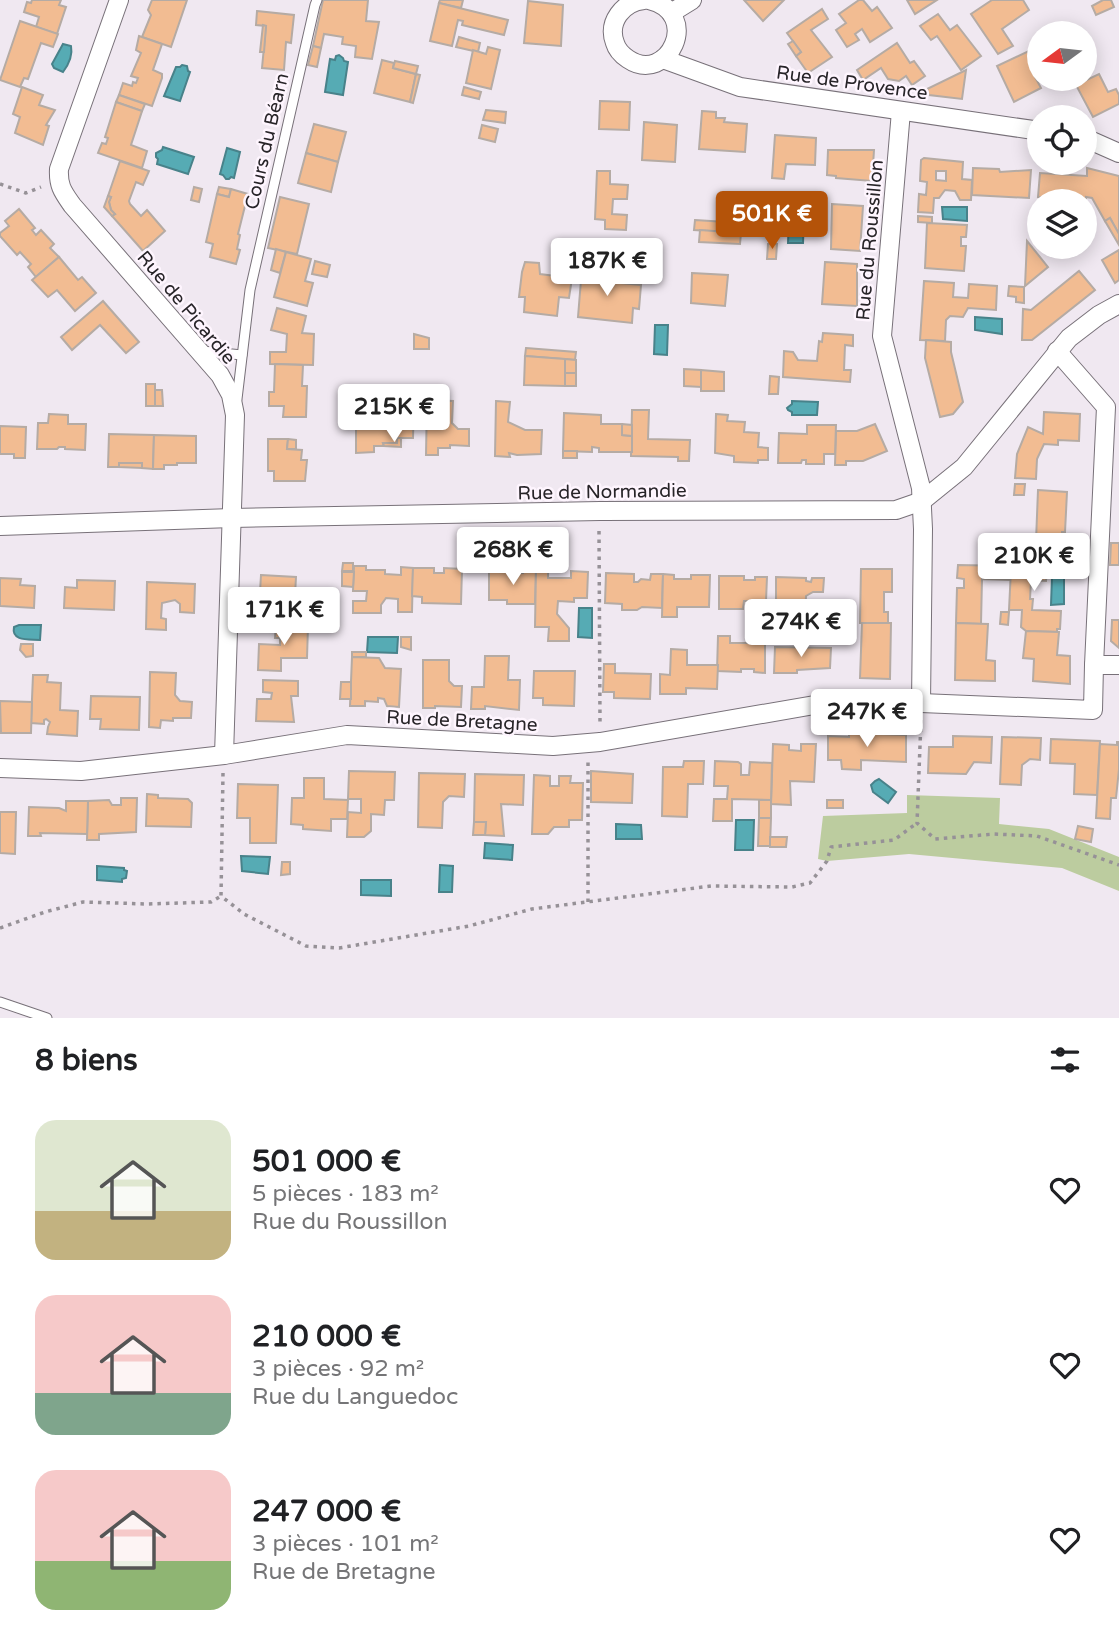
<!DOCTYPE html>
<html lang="fr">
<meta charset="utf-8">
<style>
:root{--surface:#fff;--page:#f6f6f6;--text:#202124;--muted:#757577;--accent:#b45309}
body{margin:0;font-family:"Varela Round",sans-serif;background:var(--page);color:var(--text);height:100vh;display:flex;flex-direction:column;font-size:26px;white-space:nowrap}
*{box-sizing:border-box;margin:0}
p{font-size:23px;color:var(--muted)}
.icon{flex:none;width:38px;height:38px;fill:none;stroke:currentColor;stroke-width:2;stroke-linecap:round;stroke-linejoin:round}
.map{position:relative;height:1018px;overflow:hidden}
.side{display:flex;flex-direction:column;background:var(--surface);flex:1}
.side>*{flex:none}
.needle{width:46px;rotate:255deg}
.fabs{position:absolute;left:1027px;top:21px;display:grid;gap:14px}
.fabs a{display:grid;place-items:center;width:70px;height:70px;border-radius:50%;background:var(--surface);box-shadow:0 4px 18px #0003;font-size:35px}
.price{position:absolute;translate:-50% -60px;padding:0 16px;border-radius:7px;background:#fff;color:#222;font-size:23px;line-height:46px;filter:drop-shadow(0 2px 4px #0008)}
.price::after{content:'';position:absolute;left:50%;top:42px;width:21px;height:16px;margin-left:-10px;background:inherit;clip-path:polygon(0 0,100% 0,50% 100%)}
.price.on{background:var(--accent);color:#fff}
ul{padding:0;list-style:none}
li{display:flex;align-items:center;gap:21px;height:175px;padding:0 35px}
li span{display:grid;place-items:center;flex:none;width:196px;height:140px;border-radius:21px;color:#555}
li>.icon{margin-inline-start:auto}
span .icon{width:84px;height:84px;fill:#fffc;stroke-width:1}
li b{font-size:30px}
h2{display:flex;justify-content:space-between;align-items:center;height:84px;padding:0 35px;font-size:30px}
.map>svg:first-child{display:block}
.green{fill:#bccc9f}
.water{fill:#56abb4;stroke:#48828a;stroke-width:2}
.building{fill:#f2bc92;stroke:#b5aba4;stroke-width:2;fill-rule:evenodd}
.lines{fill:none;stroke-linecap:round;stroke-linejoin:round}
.service-casing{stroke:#787179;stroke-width:11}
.minor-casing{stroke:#787179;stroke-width:20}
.path{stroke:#969197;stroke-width:3.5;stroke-dasharray:3.5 5;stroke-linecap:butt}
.service{stroke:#fff;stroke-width:9}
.minor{stroke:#fff;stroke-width:18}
.labels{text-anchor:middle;stroke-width:5;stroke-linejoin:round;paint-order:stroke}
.street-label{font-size:19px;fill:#272428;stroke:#fef5fe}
</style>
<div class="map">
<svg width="1119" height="1018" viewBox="0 0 1119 1018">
<rect width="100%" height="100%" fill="#f0e8f1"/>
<polygon class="green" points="907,795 1000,798 999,824 1049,829 1119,857 1119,891 1062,868 909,854 827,861 818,859 823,816 907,813"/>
<g class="water">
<path d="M63 44 71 46C73 56 69 64 63 72L54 68 52 64Z"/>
<polygon points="339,55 343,58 344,61 348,62 343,95 325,92 330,59 335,60 336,56"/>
<polygon points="182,65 187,66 188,71 190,72 180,101 164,96 176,67 180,67"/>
<polygon points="163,147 194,157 188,174 157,164 158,159 156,157 156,153 162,150"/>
<polygon points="227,148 240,152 234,178 231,177 229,179 226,179 223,175 220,174"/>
<polygon points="942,207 967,207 967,221 943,219"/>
<polygon points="797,210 801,212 804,217 803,243 788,243 789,218 791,212"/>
<polygon points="975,317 1002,319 1002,334 975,330"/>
<polygon points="655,325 668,325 667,355 654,354"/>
<polygon points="792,401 818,402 817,415 792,415 792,412 788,410 787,408 792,404"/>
<polygon points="1052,577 1064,577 1064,604 1051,605"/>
<polygon points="579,608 592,608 592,638 578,637"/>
<path d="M19 625H41L40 640C30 639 11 642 14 627Z"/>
<polygon points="368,637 398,637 397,653 367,652"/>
<polygon points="879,779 896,792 888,803 873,792 871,785 875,781"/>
<polygon points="736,820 754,820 753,850 735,850"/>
<polygon points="616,824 641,825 642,839 616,839"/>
<polygon points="485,843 513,845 512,860 484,858"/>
<polygon points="241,856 270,857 268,874 242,871"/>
<polygon points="440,865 453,866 452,892 439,892"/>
<polygon points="97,866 124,868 124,870 127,871 126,878 122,879 122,882 97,880"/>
<polygon points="361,880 391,880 391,896 361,895"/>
</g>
<g class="building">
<polygon points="32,0 61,0 59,5 66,7 57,34 36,27 39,17 24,12 27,2 31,3"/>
<polygon points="152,0 187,0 171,47 142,37 151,15 148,10"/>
<polygon points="323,0 368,0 366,21 379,22 372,59 355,57 356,46 342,44 343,37 324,34 321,48 313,46"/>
<polygon points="440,0 463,0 461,8 439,3"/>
<polygon points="744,0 784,0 763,21"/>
<polygon points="859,0 863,0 872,11 877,7 892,28 870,42 862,29 855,34 859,40 847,47 836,30 846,23 839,14"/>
<polygon points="907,0 937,0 915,14"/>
<polygon points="992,0 1023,0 1029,10 1002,29 1013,46 998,54 971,14"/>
<polygon points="1103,0 1111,0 1114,7 1096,15 1092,6"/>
<polygon points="528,1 563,5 561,46 524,43"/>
<polygon points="439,3 508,20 504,35 462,25 463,21 458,20 452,46 430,41"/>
<polygon points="822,9 828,19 811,30 832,57 808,73 796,56 801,52 787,33"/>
<polygon points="257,11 294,15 291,43 286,42 284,70 262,68 266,26 256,25"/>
<polygon points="938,14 950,30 957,25 981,56 961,70 937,36 931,40 920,26"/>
<polygon points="20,21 58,34 53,47 41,43 28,79 24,78 20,87 0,80"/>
<polygon points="263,25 266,26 264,52 260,52"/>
<polygon points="139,36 162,44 153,70 162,74 162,78 152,106 119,95 123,83 132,86 133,82 136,83 138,78 131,76 141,53 136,50"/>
<polygon points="459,37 480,43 478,52 456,47"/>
<polygon points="793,41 801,52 796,56 788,44"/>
<polygon points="897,43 910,63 914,61 925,76 912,85 906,76 899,81 888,79 881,68 863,80 857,70"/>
<polygon points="313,46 321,48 317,67 308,65"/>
<polygon points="488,47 500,50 491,89 466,83 473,50 486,54"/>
<polygon points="1033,49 1040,64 1040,70 1033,73 1041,88 1014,102 997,66"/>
<polygon points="382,60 394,63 393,68 416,74 410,102 374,93"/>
<polygon points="395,61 418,66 416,74 393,68"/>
<polygon points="966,70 962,99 929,95 927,89"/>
<polygon points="416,74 420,75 413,103 410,102"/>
<polygon points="1099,74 1108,92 1116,89 1119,95 1119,104 1093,117 1076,85"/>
<polygon points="22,87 43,95 39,105 55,110 46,125 49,126 43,145 15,133 20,117 13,114"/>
<polygon points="464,87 481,92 479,99 462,95"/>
<polygon points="119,95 145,104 142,111 116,102"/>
<polygon points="600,101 630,102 629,130 599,129"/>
<polygon points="116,102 142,111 131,145 147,151 142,168 98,153 102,143 106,144 108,138 105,137"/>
<polygon points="486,110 506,112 505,123 483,120"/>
<polygon points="702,111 716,112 716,118 725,118 724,122 747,124 745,152 699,149"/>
<polygon points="644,122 677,125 675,162 642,160"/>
<polygon points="314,124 346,132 338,162 306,153"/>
<polygon points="482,125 498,129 495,142 479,138"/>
<polygon points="775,135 816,138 815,165 786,164 784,179 772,178"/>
<polygon points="828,150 874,150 872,181 836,178 836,176 827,175"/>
<polygon points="306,153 338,162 331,192 298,183"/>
<path d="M924 158 963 162 962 179 972 180 971 200H960L955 191 945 190 939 198H934L933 213 918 212 919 194 926 195 927 182 920 181 921 160ZM936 171H946V181L936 180Z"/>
<polygon points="120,161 149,171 143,185 136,182 129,201 130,204 141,216 147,210 165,231 143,251 112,216 115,214 111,210 109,202 111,197 108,196"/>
<polygon points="973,168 999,169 1000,172 1031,170 1029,198 972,195"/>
<polygon points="1087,168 1119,176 1119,234 1110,218 1105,221 1092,198 1086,197 1086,200 1038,197 1040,173 1087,176"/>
<polygon points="597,171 610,171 610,184 628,185 627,199 613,199 612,214 627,215 626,230 605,229 605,220 595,219"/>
<polygon points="194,187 202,189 199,202 191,200"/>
<polygon points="219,187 231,189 229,197 217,194"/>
<polygon points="231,189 248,194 238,234 240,235 237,249 240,250 236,264 210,257 213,244 206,242 217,194 229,197"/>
<polygon points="108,196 111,197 109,202 111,210 115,214 112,216 104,207"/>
<polygon points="280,197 309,204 297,254 268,248"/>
<polygon points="832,204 863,206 860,251 831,249"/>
<polygon points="19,209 35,228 32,230 36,235 41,230 54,244 50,248 59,257 36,277 28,267 31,264 20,252 17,255 0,236 0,233 9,226 5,221"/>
<polygon points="918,216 932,217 932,223 918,222"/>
<polygon points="1110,218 1119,234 1119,245 1105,221"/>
<polygon points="695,220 741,223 741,233 694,230"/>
<polygon points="927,223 967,225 966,237 961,237 961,246 966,246 964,271 925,268"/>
<polygon points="700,230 741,233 740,244 699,242"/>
<polygon points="1027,241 1048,267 1025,286"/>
<polygon points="768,244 777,244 776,259 767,259"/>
<polygon points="276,249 286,252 280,273 271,270"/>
<polygon points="1119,250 1119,280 1115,283 1102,260"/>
<polygon points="286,252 311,259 305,281 313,283 307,306 274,297"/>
<polygon points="59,257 78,280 82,277 96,293 75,311 57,290 48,297 32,280"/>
<polygon points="315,261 330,265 327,277 312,274"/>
<polygon points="525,262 539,263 540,274 572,278 569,298 559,297 557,316 524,312 525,297 519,297 522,272"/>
<polygon points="825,262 857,264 857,306 822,304"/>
<polygon points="582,268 602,269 601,281 641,285 639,309 633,308 632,323 578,317"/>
<polygon points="1079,271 1095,290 1032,340 1022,340 1023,309 1031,310"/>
<polygon points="692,273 728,275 725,306 691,303"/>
<polygon points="924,281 954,283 953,297 968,298 969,284 997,286 996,310 968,308 963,317 950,316 946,320 945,341 920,340"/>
<polygon points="1009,286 1024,287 1024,303 1016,302 1016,297 1008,296"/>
<polygon points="103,301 139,342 126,353 100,325 72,350 61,337"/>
<polygon points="277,308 306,316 302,333 314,334 313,365 270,364 270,352 286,352 287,334 271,330"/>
<polygon points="823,333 853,335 853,346 845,345 844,370 851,370 850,382 783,377 784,351 793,352 798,360 817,361 819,341 822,342"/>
<polygon points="414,334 429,338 429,349 414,349"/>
<polygon points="926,340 951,342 951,352 963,402 953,414 940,417 925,358"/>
<polygon points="526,348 576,352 575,360 525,356"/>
<polygon points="525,356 565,359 565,386 524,385"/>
<polygon points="565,359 576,360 576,373 565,373"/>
<polygon points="275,364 303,365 302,386 307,386 306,417 283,417 284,406 269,406 269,392 274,392"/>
<polygon points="684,369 701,370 701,387 684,386"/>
<polygon points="701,370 724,372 724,391 701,391"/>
<rect x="565" y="373" width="11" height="13"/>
<polygon points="770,376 779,377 778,394 769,394"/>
<rect x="146" y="384" width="9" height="22"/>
<polygon points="155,390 162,390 163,406 155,406"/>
<polygon points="357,400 375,400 375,407 400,407 401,400 414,401 413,438 397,438 397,443 383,443 384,446 374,446 374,452 356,453 356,428 366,429 366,419 356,419"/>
<polygon points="427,400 453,401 452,423 458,429 469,429 469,446 450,445 450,448 438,448 438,455 426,455"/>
<polygon points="496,401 510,402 508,422 525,430 542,430 541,454 517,455 509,453 510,457 495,456"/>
<polygon points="347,408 357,409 357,418 347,418"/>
<polygon points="632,410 649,410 648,439 690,440 689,461 678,461 678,457 631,456"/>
<polygon points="1044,412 1080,414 1079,441 1058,440 1058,445 1044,444 1037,459 1036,479 1015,478 1017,454 1028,427 1043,434"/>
<polygon points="564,413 601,415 601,424 622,424 622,435 632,436 632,452 599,452 599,448 592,447 592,452 563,451"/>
<polygon points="49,414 68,415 68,424 86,424 85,450 65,449 65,447 59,447 57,449 37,449 38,423 48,423"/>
<polygon points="716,414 728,415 727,421 745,422 744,432 759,433 758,447 768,448 768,460 758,460 758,463 734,462 734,456 715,453"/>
<polygon points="622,424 632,425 632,436 622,435"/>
<polygon points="875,424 887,451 863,461 846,461 846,465 835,465 836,431 857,431"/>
<polygon points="807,425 836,425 835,454 824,454 824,464 806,464 806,460 802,460 801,463 778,463 779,433 807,434"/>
<polygon points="0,426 26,427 25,458 14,458 14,454 0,454"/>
<polygon points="109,434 154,435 153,469 142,468 142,463 119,463 119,467 108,467"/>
<polygon points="154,435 196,436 196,463 177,463 177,465 164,465 164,469 153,469"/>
<polygon points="397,438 401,438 401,447 384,446 383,443 397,443"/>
<polygon points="268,439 288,439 287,449 302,450 301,460 307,460 305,481 274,481 274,471 268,471"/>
<polygon points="288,439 296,440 296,449 287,449"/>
<rect x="563" y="451" width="14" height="7"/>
<polygon points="119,463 142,463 142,468 119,467"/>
<polygon points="1015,484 1025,484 1024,495 1014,495"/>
<polygon points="1038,490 1067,492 1065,532 1062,532 1062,542 1036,541"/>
<polygon points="1111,543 1119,543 1119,565 1110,565"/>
<polygon points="1022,556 1067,559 1066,571 1047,570 1046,581 1031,580 1030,599 1033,599 1032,610 1061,611 1060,629 1057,629 1057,632 1026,631 1021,627 1022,610 1009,610 1011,569 1021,570"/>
<polygon points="343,563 353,563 353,571 342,571"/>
<polygon points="958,565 1011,566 1010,580 982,579 981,624 956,623 957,588 964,588 964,579 957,578"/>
<polygon points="354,566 366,566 366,570 385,570 385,574 401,575 401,567 413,568 412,612 398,612 398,599 386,598 381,605 381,613 353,613 353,601 366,601 367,591 353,591"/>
<polygon points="413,568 434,568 434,573 444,573 444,568 462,569 461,604 422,603 422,597 412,596"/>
<polygon points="489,569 509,570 509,573 523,573 523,570 536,570 535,604 507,604 507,600 489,600"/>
<polygon points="861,569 892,569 892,592 884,592 884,612 888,612 888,623 860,623"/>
<polygon points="536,570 548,571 548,578 571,578 571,571 588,572 587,598 574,598 574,602 558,601 557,614 569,628 569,641 548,641 549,627 535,627"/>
<polygon points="342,572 354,572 353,587 342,586"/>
<polygon points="606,573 634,574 634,582 638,582 641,579 650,580 651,574 663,574 662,608 642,607 637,610 622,610 622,604 605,603"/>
<polygon points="663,574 674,575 674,579 691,579 691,575 710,575 709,607 677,607 677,617 662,617"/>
<polygon points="261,575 296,577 294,613 297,613 297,626 263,624 264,597 267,597 267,593 260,592"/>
<polygon points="719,576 744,576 744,580 755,580 755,577 767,577 766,601 744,601 743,609 719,609"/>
<polygon points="776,577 806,578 806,581 811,582 812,578 824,578 823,592 813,592 806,596 805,618 787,618 787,614 776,614"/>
<polygon points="0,578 21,579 20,585 35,586 34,608 0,606"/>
<polygon points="77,580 115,581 114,610 64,608 65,587 77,588"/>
<polygon points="147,582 195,584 194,613 180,612 180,604 175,600 162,603 161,618 166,619 166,630 146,629"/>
<polygon points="1001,612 1009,612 1008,625 1000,624"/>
<polygon points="1112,620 1119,620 1119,648 1111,641"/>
<polygon points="862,623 891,623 890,679 860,678"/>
<polygon points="956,623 988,624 986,660 995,661 995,681 955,680"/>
<polygon points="276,625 308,626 307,658 281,658 281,671 258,670 259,644 280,645 280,638 275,638"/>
<polygon points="1026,631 1059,632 1057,655 1070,656 1070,684 1033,681 1034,659 1023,658"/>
<polygon points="718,636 730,636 730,643 765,643 765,673 754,672 754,669 741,669 741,672 717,671"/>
<polygon points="401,637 411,637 411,650 401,647"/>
<polygon points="21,644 33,644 33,656 26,657 20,650"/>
<polygon points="775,647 831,648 830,668 797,670 797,673 774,673"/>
<polygon points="671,649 687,650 687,665 718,665 717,689 686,688 686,694 660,694 660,674 670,675"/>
<rect x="352" y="652" width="14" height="5"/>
<polygon points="485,656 509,656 508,680 520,680 519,710 485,706 485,709 471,709 472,687 484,687"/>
<polygon points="352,657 379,658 385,668 401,669 399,707 387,706 384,699 378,698 378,702 365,701 365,706 350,706"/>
<polygon points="423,660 449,660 449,681 454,686 462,686 461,707 435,706 435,708 423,708"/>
<polygon points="604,664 615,664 615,673 651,674 650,699 614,698 614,692 603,692"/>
<polygon points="534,671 575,671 574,706 543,705 543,698 533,698"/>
<polygon points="150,672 176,673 175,695 180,701 192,702 191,718 173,718 173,721 161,720 160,728 149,727"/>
<polygon points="33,675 48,675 47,682 61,683 60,710 78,711 77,736 47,734 48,727 50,722 46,719 44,720 44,724 31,723"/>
<polygon points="263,680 298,681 298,696 291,696 294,722 256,721 257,699 271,699 272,693 263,692"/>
<polygon points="341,682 351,682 351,699 340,699"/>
<polygon points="91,696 140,697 139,730 100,729 101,719 90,719"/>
<polygon points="0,701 32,702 31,733 1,733"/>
<polygon points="849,733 906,735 906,762 861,760 861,770 842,769 841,760 828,760 828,736 849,737"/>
<polygon points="953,736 992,737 991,763 974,762 966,774 928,773 929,747 953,747"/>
<polygon points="1002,737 1041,738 1040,760 1030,759 1022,765 1021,785 1000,784"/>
<polygon points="1051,739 1100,741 1097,795 1074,794 1075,764 1050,763"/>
<polygon points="1117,742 1119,742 1119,769 1116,798 1111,798 1110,819 1096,818 1100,744 1117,745"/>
<polygon points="773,744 789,745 789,750 801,751 801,744 816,744 814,782 790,781 791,805 771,804"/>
<polygon points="684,761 704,761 703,784 688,784 687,817 662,816 663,767 683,767"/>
<polygon points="715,761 738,762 741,764 741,775 749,775 750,762 772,763 771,800 732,799 732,821 713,821 714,799 727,799 728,786 714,786"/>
<polygon points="349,771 395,772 394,800 385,800 384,815 371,814 371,831 364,837 347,837 348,812 361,813 361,799 348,799"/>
<polygon points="591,771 633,774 632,803 591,802"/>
<polygon points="419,773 465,774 464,797 449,796 443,802 442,828 418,827"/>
<polygon points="475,774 524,775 523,805 501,804 504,836 485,835 486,822 474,822"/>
<polygon points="534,775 550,776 550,786 559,786 559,776 571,776 570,783 583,783 582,820 569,820 569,827 554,827 548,834 532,834"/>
<polygon points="304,778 324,778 324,799 348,800 347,819 331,819 331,831 303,829 303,825 291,824 292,798 304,798"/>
<polygon points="238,784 278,785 276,843 250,843 250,818 237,818"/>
<polygon points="147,794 158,795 158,798 188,799 192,803 191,827 146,826"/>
<polygon points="121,798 137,798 136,832 99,834 99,840 87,840 88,801 109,800 112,805 121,805"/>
<rect x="759" y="800" width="12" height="18"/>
<rect x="827" y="800" width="16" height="8"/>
<polygon points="66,801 88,801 87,834 40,833 41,836 28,836 29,807 59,808 66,811"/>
<polygon points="0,812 16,812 15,854 0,853"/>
<polygon points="759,818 771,818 770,846 758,846"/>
<polygon points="474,822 486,822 485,835 473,835"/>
<polygon points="1078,826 1093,829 1091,842 1075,839"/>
<polygon points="770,837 787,837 786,847 770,847"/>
<polygon points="282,862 290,862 290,874 281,875"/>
</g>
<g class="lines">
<g class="service-casing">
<g id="service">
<polyline points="202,351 242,355"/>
<polyline points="237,399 250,290 315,5 317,0"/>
<polyline points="0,1002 47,1018"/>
</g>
</g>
<g class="minor-casing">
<g id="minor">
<path d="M119 0 59 169C58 186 63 192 72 205L220 375 231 395 235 415 224 755"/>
<path d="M644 0C623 2 607 22 615 43 617 50 622 55 628 59 668 86 703 13 649 0"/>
<polyline points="671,13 692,0"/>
<polyline points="663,59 740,87 1040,131"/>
<polyline points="901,111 882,336 921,488 923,529 921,703"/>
<polyline points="1085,138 1119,153"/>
<polyline points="1057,351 1106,407 1094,665"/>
<polyline points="0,526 232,518 600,511 896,510 922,501 964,467 1069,338 1099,315 1119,304"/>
<polyline points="0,768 81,771 224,755 347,735 553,746 600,742 826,703 921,703 1093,710 1094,665 1119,665"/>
</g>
</g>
<g class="path">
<polyline points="0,184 26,193 41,187"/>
<polyline points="599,531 600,722"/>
<polyline points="921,720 917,823 935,839 994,834 1037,836 1119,865"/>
<polyline points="223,773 221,896 244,914 306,946 339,948 469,926 532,909 711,886 792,887 810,883 827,861 831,847 894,840 917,823"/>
<polyline points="588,902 588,760"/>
<polyline points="0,928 45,912 83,902 147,904 211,902 221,896"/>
</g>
<use href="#service" class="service"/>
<use href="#minor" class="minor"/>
</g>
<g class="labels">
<g class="street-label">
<text transform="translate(852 82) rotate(8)" y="7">Rue de Provence</text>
<text transform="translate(266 141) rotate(-77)" y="7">Cours du Béarn</text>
<text transform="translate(869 240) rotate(-85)" y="7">Rue du Roussillon</text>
<text transform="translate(187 307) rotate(50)" y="7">Rue de Picardie</text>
<text transform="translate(602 491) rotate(-1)" y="7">Rue de Normandie</text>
<text transform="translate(462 720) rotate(3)" y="7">Rue de Bretagne</text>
</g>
</g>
</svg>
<div class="fabs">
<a><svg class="needle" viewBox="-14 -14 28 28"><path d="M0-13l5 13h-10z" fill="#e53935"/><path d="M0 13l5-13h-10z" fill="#757577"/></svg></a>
<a><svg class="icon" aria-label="locate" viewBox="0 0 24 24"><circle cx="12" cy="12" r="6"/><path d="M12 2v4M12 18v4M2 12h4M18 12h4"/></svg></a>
<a><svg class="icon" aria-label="layers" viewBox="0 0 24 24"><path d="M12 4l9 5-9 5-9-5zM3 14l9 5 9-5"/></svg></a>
</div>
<b class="price on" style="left:772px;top:251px">501K €</b>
<b class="price" style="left:607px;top:298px">187K €</b>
<b class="price" style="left:394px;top:444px">215K €</b>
<b class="price" style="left:513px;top:587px">268K €</b>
<b class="price" style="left:1034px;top:593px">210K €</b>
<b class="price" style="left:284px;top:647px">171K €</b>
<b class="price" style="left:801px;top:659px">274K €</b>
<b class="price" style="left:867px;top:749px">247K €</b>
</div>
<section class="side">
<h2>8 biens<svg class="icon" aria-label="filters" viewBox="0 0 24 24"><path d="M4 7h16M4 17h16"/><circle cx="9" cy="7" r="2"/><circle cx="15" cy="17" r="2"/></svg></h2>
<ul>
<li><span style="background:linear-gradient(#dfe7d0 65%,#c2b280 0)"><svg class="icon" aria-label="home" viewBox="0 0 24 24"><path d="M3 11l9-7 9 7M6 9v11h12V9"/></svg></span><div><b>501 000 €</b><p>5 pièces · 183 m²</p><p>Rue du Roussillon</p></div><svg class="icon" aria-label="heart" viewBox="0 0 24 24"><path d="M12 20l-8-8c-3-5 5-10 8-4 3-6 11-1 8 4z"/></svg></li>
<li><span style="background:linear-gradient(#f6c9c9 70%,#7fa58c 0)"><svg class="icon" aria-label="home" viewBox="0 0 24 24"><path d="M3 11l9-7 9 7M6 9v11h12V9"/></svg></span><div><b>210 000 €</b><p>3 pièces · 92 m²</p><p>Rue du Languedoc</p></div><svg class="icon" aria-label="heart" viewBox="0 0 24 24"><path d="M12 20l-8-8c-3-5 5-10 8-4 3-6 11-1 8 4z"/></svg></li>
<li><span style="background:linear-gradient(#f6c9c9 65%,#8fb573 0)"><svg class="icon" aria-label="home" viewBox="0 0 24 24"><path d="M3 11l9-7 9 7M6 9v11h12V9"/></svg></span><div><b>247 000 €</b><p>3 pièces · 101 m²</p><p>Rue de Bretagne</p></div><svg class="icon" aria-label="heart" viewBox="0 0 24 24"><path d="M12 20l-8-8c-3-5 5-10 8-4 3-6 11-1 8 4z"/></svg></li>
</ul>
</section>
